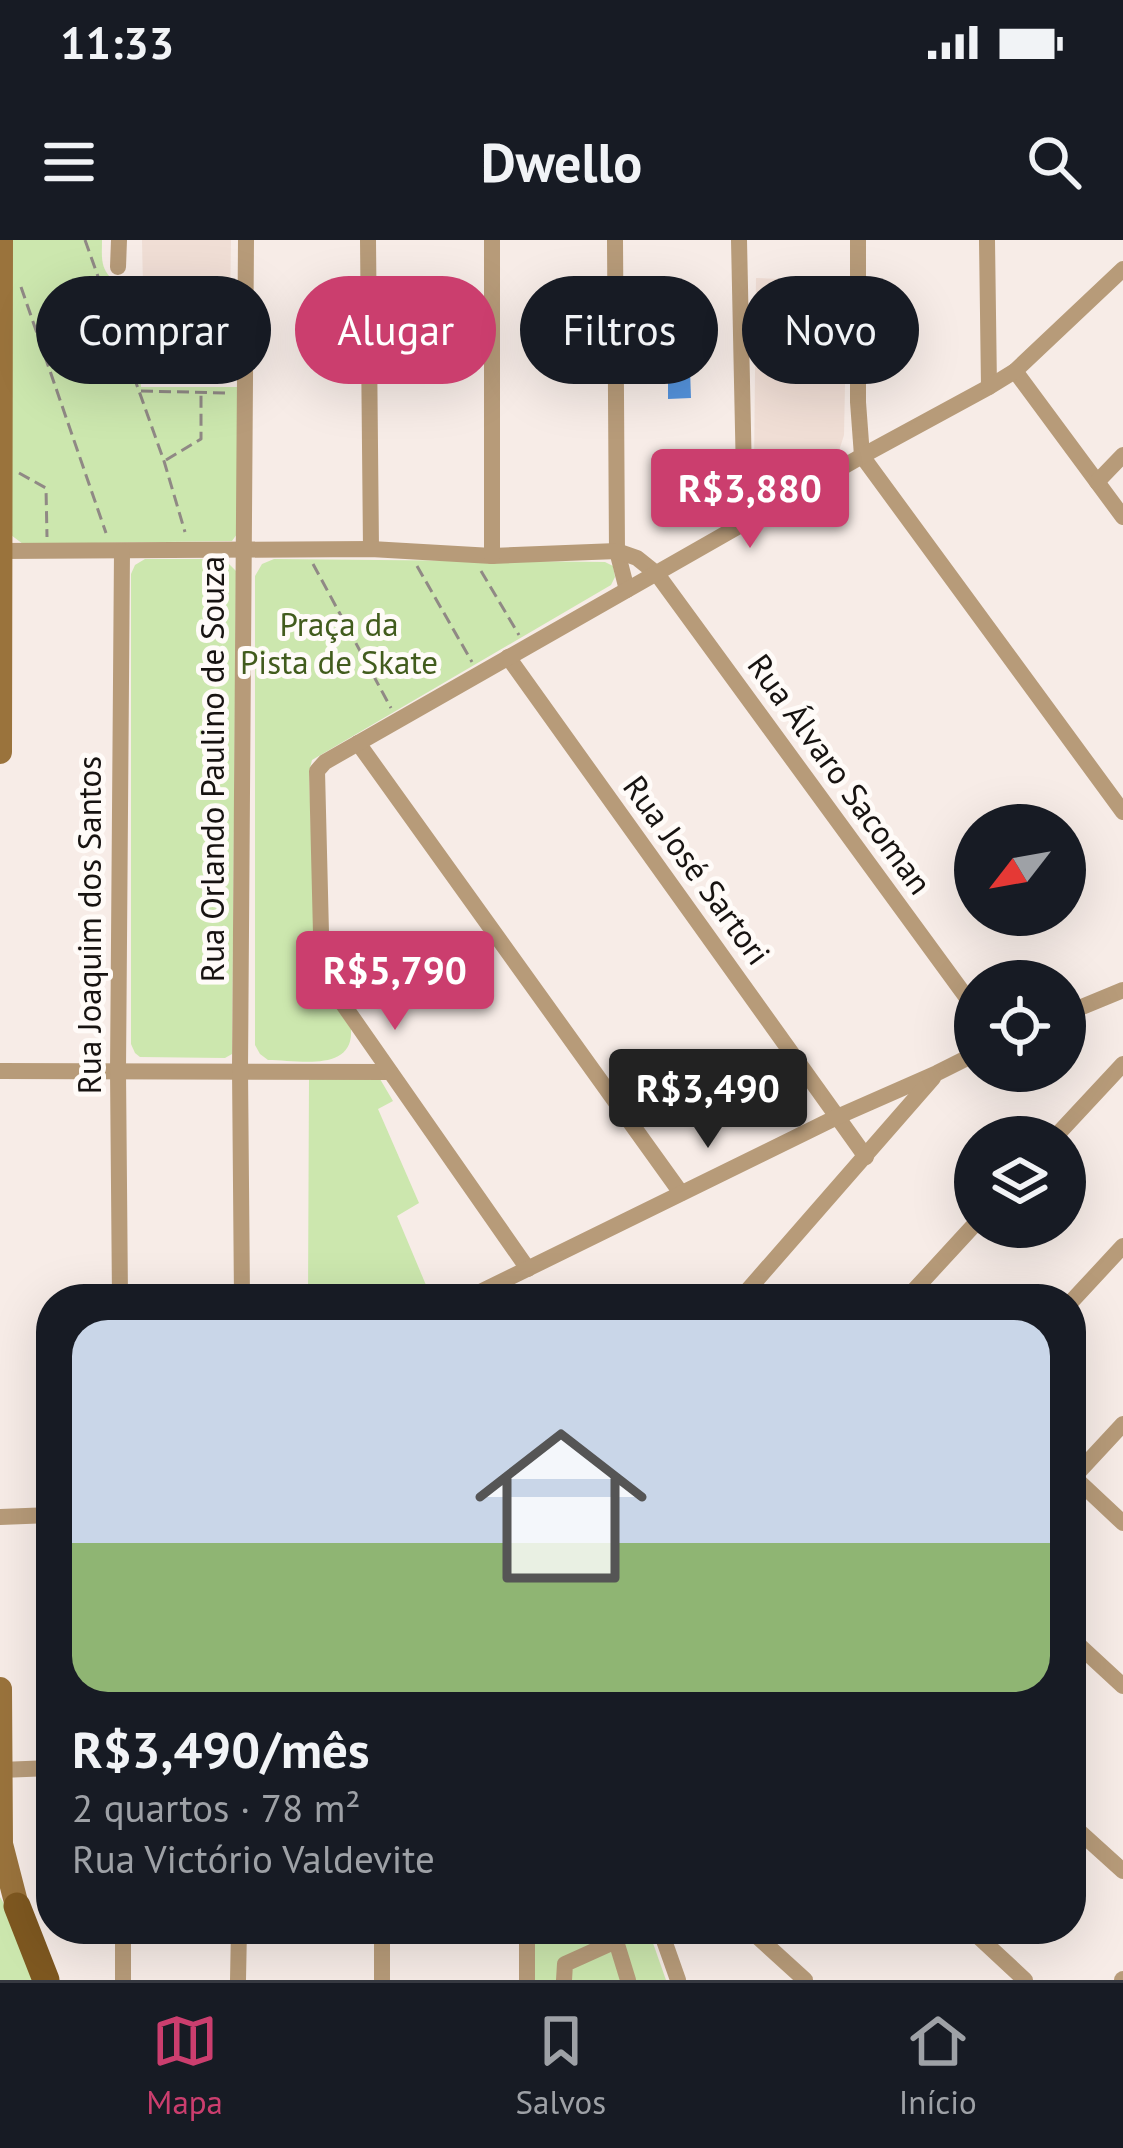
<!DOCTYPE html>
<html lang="pt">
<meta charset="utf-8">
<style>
:root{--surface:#171b24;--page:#20242c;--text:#f1f3f6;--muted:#9ea1a6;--line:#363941;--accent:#cb3e6e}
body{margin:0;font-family:"PT Sans",sans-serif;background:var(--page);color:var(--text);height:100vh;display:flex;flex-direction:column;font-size:45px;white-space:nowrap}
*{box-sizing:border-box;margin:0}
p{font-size:39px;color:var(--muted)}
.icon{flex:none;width:66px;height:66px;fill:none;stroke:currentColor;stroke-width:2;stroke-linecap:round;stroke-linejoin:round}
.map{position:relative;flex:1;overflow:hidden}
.details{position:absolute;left:36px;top:1044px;width:1050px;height:660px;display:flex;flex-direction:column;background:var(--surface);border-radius:48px;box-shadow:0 12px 48px #0002}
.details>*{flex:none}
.banner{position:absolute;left:36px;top:36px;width:1053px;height:108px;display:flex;gap:24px}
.needle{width:78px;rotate:239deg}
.buttons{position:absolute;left:954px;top:564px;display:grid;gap:24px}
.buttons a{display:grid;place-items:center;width:132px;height:132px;border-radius:50%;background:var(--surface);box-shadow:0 12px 48px #0002;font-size:60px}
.price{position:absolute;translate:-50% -102px;padding:0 27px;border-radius:12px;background:var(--accent);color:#fff;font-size:39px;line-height:78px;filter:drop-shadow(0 3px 6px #0008)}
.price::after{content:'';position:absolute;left:50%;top:72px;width:36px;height:27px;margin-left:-18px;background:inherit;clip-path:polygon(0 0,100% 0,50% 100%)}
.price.on{background:#222;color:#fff}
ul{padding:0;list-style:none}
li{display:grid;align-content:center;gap:24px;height:636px;padding:0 36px}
li span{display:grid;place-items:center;height:372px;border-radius:36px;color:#555}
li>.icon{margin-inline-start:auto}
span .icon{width:216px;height:216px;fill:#fffc;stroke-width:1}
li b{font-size:51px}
.tag{padding:0 42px;border-radius:54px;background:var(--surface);box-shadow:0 12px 48px #0002;font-size:42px;line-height:108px}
.tag.on{background:var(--accent);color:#fff}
.status{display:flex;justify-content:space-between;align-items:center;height:84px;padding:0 60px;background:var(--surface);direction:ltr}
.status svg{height:33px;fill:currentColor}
header{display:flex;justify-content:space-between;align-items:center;height:156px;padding:0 36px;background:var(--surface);font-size:54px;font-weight:800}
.tab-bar{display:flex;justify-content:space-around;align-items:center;height:168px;border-top:3px solid var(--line);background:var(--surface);font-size:33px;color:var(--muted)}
.tab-bar a{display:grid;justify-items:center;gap:6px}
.tab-bar .on{color:var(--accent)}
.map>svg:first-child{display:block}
.built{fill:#f0ded5}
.green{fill:#cce7ae}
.water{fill:#5492db}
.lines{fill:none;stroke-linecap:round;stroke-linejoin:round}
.path{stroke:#908985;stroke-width:3;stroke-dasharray:12 6;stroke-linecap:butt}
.street{stroke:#b79b79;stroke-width:16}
.secondary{stroke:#9a733c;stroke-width:24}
.primary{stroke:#7e5820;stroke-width:27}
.labels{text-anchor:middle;stroke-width:10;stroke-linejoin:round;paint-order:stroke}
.park-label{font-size:33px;fill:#425c1d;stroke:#fffbf8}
.street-label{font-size:33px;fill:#171311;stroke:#fffbf8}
</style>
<div class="status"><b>11:33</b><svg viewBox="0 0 49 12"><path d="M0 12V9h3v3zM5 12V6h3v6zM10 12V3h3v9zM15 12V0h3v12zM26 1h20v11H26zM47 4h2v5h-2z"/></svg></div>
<header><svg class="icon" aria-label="menu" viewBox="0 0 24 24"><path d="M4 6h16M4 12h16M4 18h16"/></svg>Dwello<svg class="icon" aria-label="search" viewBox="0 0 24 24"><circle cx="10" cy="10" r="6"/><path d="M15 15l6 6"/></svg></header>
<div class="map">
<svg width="1123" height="1740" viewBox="0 0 1123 1740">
<rect width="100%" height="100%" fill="#f7ece7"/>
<g class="built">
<polygon points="142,0 231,0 229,141 145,141"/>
<polygon points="756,38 847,42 844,195 838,214 777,243 767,242 754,228"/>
</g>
<g class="green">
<path d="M8 0H102C102 15 100 26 110 37H138L141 147H237V294L232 301 23 304 11 295Z"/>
<polygon points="145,319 224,319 236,331 232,814 225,818 140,817 135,813 131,804 131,334 135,325"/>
<path d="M274 319 605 322 613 326 615 337 611 345 312 520 309 532 316 737 351 789C354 833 298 820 268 820L260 814 255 805V336L262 324Z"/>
<polygon points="309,839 380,839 393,861 378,869 419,963 397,976 431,1057 308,1059"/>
<polygon points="0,1657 10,1674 32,1740 0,1740"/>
<polygon points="534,1689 648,1689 666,1740 533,1740"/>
</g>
<polygon class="water" points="668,129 690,129 691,158 668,159"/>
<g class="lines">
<g class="path">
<polyline points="85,0 164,221 185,292"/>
<polyline points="21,47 106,293"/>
<polyline points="141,151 227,153"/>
<polyline points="166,220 201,199 201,154"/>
<polyline points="19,233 46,248 47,297"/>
<polyline points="313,324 391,468"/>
<polyline points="417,326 472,422"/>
<polyline points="481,331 519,395"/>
</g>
<g class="street">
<polyline points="368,0 371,309"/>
<polyline points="615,0 617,311 627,350"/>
<polyline points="739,0 745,284"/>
<polyline points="858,0 858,162 862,216 1123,572"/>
<polyline points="987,0 989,147"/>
<polyline points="118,27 119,0"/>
<polyline points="1015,131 1123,277"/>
<polyline points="1097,242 1123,215"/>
<polyline points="1,311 371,309 492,316 617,311 637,318 657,334 975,769"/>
<polyline points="492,316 492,0"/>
<polyline points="508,417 866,917"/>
<polyline points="358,503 681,953"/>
<polyline points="1065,774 1123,750"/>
<polyline points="0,831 390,832"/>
<polyline points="1055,897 1123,824"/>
<polyline points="528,1029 322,734 317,531 325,522 862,216 989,147 1015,131 1123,29"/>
<polyline points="120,1059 118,831 122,311"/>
<polyline points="242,1059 240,829 246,0"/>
<polyline points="466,1059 837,877 937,833 975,814"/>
<polyline points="740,1059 933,838"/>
<polyline points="906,1059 975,984"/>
<polyline points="1071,1062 1123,1006"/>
<polyline points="1074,1237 1123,1283"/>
<polyline points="1071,1240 1123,1184"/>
<polyline points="0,1277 51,1275"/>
<polyline points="1071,1398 1123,1446"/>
<polyline points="1,1530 51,1528"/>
<polyline points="1071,1584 1123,1631"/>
<polyline points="123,1689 123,1740"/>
<polyline points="382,1689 382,1740"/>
<polyline points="660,1689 678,1740"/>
<polyline points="749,1689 805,1740"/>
<polyline points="970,1689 1025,1740"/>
<polyline points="238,1740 239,1689"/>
<polyline points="527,1740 527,1689"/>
<polyline points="564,1740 565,1724 616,1701 628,1740"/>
<polyline points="1122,1740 1123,1739"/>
</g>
<g class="secondary">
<polyline points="0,512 1,0"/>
<polyline points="0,1449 1,1604 17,1666"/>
</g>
<polyline class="primary" points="17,1666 46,1740"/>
</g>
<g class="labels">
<g class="park-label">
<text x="339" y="396">Praça da<tspan x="339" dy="38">Pista de Skate</tspan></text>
</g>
<g class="street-label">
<text transform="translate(212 529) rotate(-90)" y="12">Rua Orlando Paulino de Souza</text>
<text transform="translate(840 534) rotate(54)" y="12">Rua Álvaro Sacoman</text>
<text transform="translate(697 630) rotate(54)" y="12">Rua José Sartori</text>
<text transform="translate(89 685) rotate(-90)" y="12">Rua Joaquim dos Santos</text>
</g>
</g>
</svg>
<div class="buttons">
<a><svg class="needle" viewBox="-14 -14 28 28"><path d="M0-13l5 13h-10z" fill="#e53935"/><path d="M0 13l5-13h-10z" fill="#9ea1a6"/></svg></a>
<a><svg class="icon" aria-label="locate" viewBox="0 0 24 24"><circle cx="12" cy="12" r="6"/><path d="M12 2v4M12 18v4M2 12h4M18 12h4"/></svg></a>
<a><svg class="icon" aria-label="layers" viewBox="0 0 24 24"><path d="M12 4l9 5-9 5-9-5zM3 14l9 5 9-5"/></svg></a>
</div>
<b class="price" style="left:750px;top:311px">R$3,880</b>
<b class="price" style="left:395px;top:793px">R$5,790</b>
<b class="price on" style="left:708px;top:911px">R$3,490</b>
<div class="banner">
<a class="tag">Comprar</a>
<a class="tag on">Alugar</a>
<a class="tag">Filtros</a>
<a class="tag">Novo</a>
</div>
<section class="details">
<ul>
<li><span style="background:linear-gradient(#c9d6e8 60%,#8fb573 0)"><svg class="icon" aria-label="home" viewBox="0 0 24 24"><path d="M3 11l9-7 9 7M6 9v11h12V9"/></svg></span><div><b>R$3,490/mês</b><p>2 quartos · 78 m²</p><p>Rua Victório Valdevite</p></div></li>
</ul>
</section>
</div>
<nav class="tab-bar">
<a class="on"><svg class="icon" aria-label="map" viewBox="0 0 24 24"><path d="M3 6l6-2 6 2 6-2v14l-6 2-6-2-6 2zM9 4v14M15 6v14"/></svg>Mapa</a>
<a><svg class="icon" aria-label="saved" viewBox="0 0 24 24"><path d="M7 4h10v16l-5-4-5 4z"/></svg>Salvos</a>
<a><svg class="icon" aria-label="home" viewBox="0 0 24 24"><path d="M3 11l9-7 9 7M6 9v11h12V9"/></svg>Início</a>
</nav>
